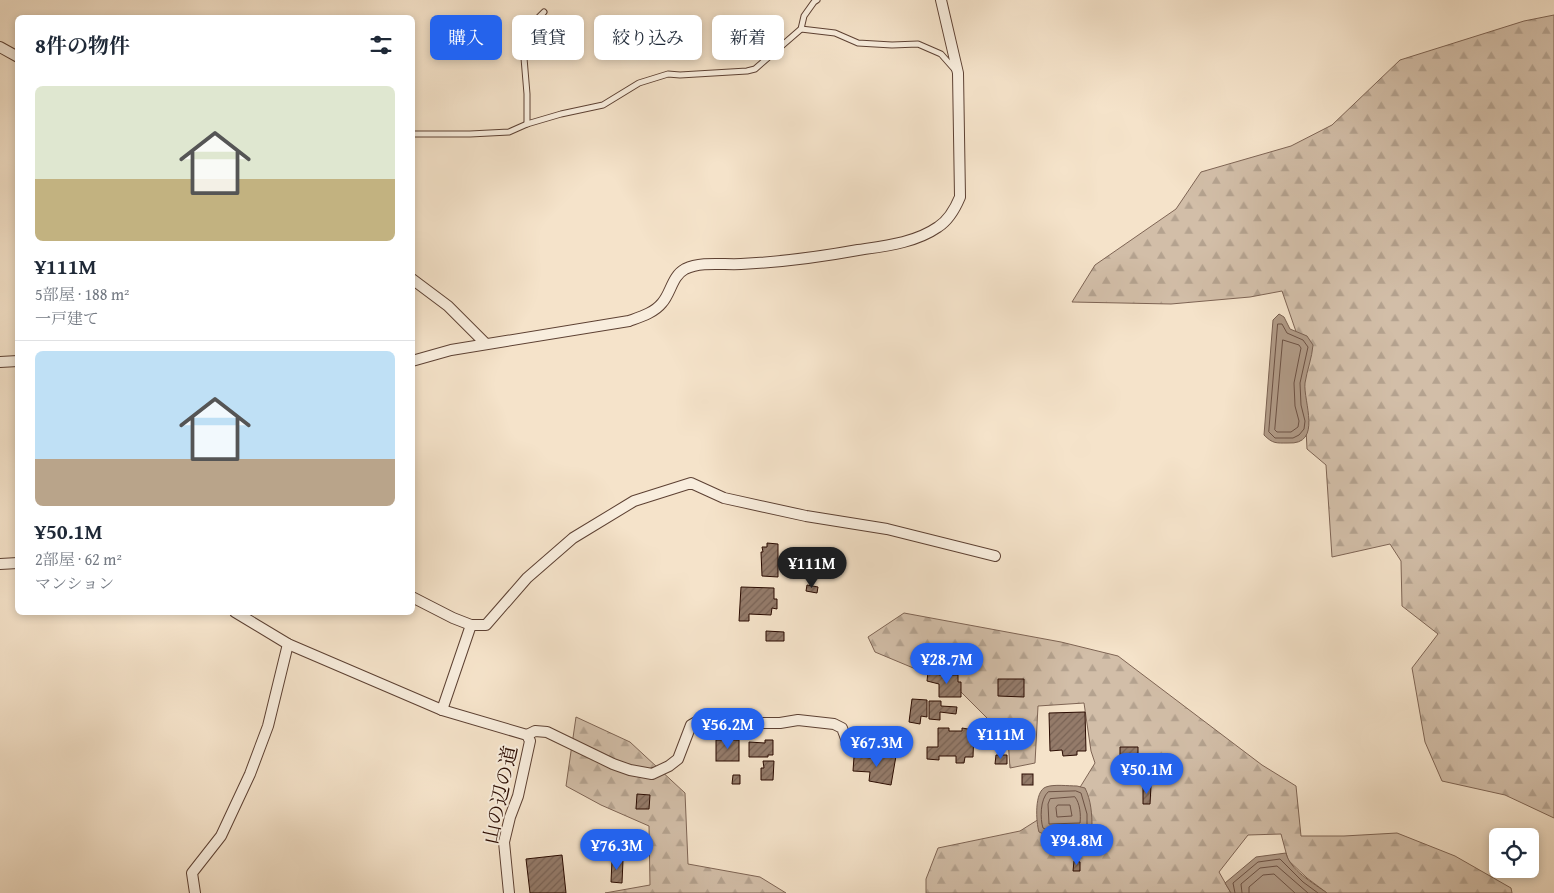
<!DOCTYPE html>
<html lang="ja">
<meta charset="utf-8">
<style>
:root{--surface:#fff;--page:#f6f6f7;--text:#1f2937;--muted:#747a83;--line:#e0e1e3;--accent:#2563eb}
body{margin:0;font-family:"Gentium Book Plus","Noto Serif JP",serif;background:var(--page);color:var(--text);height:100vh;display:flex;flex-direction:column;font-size:19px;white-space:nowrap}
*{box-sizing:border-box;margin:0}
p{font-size:16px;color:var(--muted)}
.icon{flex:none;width:28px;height:28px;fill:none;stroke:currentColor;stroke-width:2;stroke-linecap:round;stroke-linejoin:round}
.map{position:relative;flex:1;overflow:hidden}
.panel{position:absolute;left:15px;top:15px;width:400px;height:600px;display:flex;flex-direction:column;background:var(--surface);border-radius:8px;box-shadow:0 2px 8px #0003}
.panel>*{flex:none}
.guide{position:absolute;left:430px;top:15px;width:475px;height:45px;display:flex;gap:10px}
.fabs{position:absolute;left:1489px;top:828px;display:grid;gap:10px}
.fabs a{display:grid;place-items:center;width:50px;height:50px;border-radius:8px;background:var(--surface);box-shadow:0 2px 8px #0003;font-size:25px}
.price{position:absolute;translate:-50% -42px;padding:0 11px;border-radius:18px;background:var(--accent);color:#fff;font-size:16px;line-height:32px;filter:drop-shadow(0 1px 2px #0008)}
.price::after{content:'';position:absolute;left:50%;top:30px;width:15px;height:11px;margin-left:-8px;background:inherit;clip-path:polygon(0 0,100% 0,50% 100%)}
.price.selected{background:#222;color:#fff}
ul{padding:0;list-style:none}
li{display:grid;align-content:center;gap:10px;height:265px;padding:0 20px}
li+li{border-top:1px solid var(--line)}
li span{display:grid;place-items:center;height:155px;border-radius:8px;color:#555}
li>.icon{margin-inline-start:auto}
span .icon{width:90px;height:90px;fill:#fffc;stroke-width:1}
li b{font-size:21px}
h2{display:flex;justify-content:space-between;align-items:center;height:60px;padding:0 20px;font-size:21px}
.chip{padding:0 18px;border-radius:8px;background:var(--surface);box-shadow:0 2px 8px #0003;font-size:18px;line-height:45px}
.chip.selected{background:var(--accent);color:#fff}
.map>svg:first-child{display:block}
.forest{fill:url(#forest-firs);stroke:#7e6454}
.water{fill:#b09a86;stroke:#7a6151}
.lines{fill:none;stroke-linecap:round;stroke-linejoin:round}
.shore{stroke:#6d5244;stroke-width:1}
.building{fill:url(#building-hatch);stroke:#2a0b01}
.lane-casing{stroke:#5d4133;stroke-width:7}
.street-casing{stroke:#5d4133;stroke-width:12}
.lane{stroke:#f8eddd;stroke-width:5}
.street{stroke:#f8eddd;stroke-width:10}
.labels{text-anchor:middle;stroke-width:4;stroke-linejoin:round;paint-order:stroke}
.street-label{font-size:20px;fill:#2a0b01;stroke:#f8eddd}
</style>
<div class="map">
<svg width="1554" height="893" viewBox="0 0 1554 893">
<defs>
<pattern id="forest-firs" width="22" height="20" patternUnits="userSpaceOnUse" patternTransform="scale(1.25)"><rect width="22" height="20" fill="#d2bea8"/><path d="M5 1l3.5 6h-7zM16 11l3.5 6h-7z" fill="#b4a28f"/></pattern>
<pattern id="building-hatch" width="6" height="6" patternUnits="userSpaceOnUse" patternTransform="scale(1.25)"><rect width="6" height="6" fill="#947b6a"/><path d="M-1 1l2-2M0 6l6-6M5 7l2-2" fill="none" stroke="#796355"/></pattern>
</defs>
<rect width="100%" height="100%" fill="#f5e3ca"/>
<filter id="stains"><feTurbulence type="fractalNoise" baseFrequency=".004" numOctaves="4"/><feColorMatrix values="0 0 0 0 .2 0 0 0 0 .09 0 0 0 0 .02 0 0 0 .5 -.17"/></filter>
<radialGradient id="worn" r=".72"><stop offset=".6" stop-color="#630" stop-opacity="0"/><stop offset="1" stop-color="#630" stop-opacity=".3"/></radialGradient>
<g class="forest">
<polygon points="1554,15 1554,818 1505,795 1442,781 1425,742 1412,668 1438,634 1402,606 1401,561 1390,544 1332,557 1326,465 1307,449 1302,349 1282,291 1250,297 1171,304 1072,302 1095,265 1176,209 1201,172 1291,146 1332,125 1400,60 1524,21"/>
<polygon points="904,613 1061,642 1118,656 1262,765 1296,786 1301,836 1344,836 1397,833 1455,856 1511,888 1512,893 1327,893 1307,878 1288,860 1281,834 1248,835 1219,872 1231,893 926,893 926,879 938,848 1020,831 1074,797 1095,763 1091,751 1084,703 1038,706 1035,763 1010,768 1008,739 954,685 875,652 868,637"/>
<polygon points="576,717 630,742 685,793 688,864 760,877 786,893 605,893 650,885 649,826 601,805 566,786"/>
</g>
<g class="water">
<path d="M1279 314 1284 317 1290 329 1307 336 1313 345C1312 358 1307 370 1305 383 1303 401 1323 445 1288 443 1276 443 1273 444 1264 435L1273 320Z"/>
<path d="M1077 786 1085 788C1091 800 1092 814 1092 827L1086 835 1048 836 1039 832C1036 822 1034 791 1046 787 1054 784 1068 786 1077 786Z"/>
<path d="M1286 853C1290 870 1313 883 1327 893H1231L1225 883 1256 857Z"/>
</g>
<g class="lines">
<g class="shore">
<polygon points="1278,324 1282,324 1287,333 1303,340 1308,347 1300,383 1301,405 1305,421 1304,429 1299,435 1293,438 1275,438 1269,432"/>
<polygon points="1283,340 1299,345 1301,348 1294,383 1295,406 1299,421 1298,427 1291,432 1277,432 1275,430"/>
<path d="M1076 791 1081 793 1087 814V825L1084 829 1049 831 1043 828C1040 819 1040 799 1048 792Z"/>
<path d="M1075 797C1080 803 1081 815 1080 823L1049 824 1048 804 1050 799Z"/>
<polygon points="1058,805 1070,805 1072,816 1057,817 1056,808"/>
<polyline points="1235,893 1233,883 1258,862 1280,859 1303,882 1318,893"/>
<polyline points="1242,893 1241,884 1260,868 1277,866 1308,893"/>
<polyline points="1249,893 1249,887 1263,875 1274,874 1295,893"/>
</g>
</g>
<g class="building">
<polygon points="767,543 778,544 778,577 762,576 761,552 763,552 762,547 767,547"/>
<polygon points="807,585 818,587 817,593 806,591"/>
<polygon points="741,587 774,588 774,599 777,599 777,609 772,608 771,615 749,614 749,621 739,621"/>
<polygon points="766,631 784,632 784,641 766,641"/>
<polygon points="928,672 940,675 958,675 958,682 961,682 961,697 939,697 939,684 927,681"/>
<polygon points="998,679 1024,679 1024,697 998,696"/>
<polygon points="912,699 927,700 927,717 921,716 920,724 909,722"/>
<polygon points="929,701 941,701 941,706 957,707 956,714 940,712 940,720 929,719"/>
<polygon points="1085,712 1086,751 1077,751 1077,755 1063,756 1062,750 1050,751 1049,713"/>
<polygon points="938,728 949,728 949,731 962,731 962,728 974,730 973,757 965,757 964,763 956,763 956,756 939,756 939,760 927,759 927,747 938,747"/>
<polygon points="894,730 905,731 905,739 894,737"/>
<rect x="716" y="740" width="23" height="21"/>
<polygon points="765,740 773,740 773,755 768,755 768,757 749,757 749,742 765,743"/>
<polygon points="1120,747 1138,747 1138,765 1120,764"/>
<polygon points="876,753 896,756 891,785 869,781 870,772 853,771 854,757 874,758"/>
<polygon points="996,755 1007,755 1007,764 995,764"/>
<polygon points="763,761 774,761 773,780 761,780 761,768 764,768"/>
<polygon points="1118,768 1138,770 1139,781 1117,779"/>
<rect x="1022" y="774" width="11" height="11"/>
<polygon points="733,775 740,775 740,784 732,784"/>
<polygon points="1143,786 1151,786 1150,804 1143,804"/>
<polygon points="637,794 650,795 649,809 636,809"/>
<polygon points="562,855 566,893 530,893 526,859"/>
<polygon points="612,860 623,860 622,883 611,882"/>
<polygon points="1074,861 1080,862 1080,871 1073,871"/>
</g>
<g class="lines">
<g class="lane-casing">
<g id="lane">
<polyline points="801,29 835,33 858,43 892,45 918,44 941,54 956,71"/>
<polyline points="527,124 527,94 522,34 544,12"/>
<polyline points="412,134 470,134 509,132 527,124 561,114 603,105 639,83 668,74 680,75 747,71 755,69 801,29 804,16 814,2 817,0"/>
</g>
</g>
<g class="street-casing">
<g id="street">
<polyline points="0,47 18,57"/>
<polyline points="412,279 448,306 486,344"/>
<path d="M412 361 451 350 629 321C640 317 654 313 662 303 671 293 672 276 685 269 702 261 723 265 741 264 780 262 820 257 858 250 885 246 915 243 938 227 949 220 955 209 960 197L958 73 941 0"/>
<polyline points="0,362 18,361"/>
<polyline points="0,564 18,563"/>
<polyline points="412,597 453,618 471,625 486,625 527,578 573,538 634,501 691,483 724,498 806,516 887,529 995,556"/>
<polyline points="235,612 288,644 442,710 527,735 530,741 525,764 518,796 510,817 504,842 509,893"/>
<polyline points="442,710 471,625"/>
<polyline points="527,735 535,731 547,732 613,764 630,770 652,774 669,766 678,759 691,725 698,721 713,721 727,723 780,723 798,720 834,724 842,728 848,744"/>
<polyline points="195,893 192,873 221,836 250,774 268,726 288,644"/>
</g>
</g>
<use href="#lane" class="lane"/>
<use href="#street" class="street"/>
</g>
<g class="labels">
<g class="street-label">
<text transform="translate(500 795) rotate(-78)" y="7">山の辺の道</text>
</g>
</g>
<rect width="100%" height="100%" filter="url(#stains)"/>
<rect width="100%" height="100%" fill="url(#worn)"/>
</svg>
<div class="fabs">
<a><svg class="icon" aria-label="locate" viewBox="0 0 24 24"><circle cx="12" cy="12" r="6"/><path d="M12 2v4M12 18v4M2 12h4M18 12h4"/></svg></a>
</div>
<b class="price selected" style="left:812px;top:589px">¥111M</b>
<b class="price" style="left:947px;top:685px">¥28.7M</b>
<b class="price" style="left:728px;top:750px">¥56.2M</b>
<b class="price" style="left:1001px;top:760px">¥111M</b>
<b class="price" style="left:877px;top:768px">¥67.3M</b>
<b class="price" style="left:1147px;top:795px">¥50.1M</b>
<b class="price" style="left:1077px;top:866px">¥94.8M</b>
<b class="price" style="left:617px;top:871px">¥76.3M</b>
<div class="guide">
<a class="chip selected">購入</a>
<a class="chip">賃貸</a>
<a class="chip">絞り込み</a>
<a class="chip">新着</a>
</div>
<section class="panel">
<h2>8件の物件<svg class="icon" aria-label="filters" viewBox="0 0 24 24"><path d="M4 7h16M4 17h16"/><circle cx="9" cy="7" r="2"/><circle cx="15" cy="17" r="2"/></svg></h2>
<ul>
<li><span style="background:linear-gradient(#dfe7d0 60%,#c2b280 0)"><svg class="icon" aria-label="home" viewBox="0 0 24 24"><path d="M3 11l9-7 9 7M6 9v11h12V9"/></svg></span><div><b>¥111M</b><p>5部屋 · 188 m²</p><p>一戸建て</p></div></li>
<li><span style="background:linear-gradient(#bfe0f5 70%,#b9a48a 0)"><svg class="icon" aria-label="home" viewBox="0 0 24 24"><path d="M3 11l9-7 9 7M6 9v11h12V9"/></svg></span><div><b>¥50.1M</b><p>2部屋 · 62 m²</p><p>マンション</p></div></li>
</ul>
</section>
</div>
